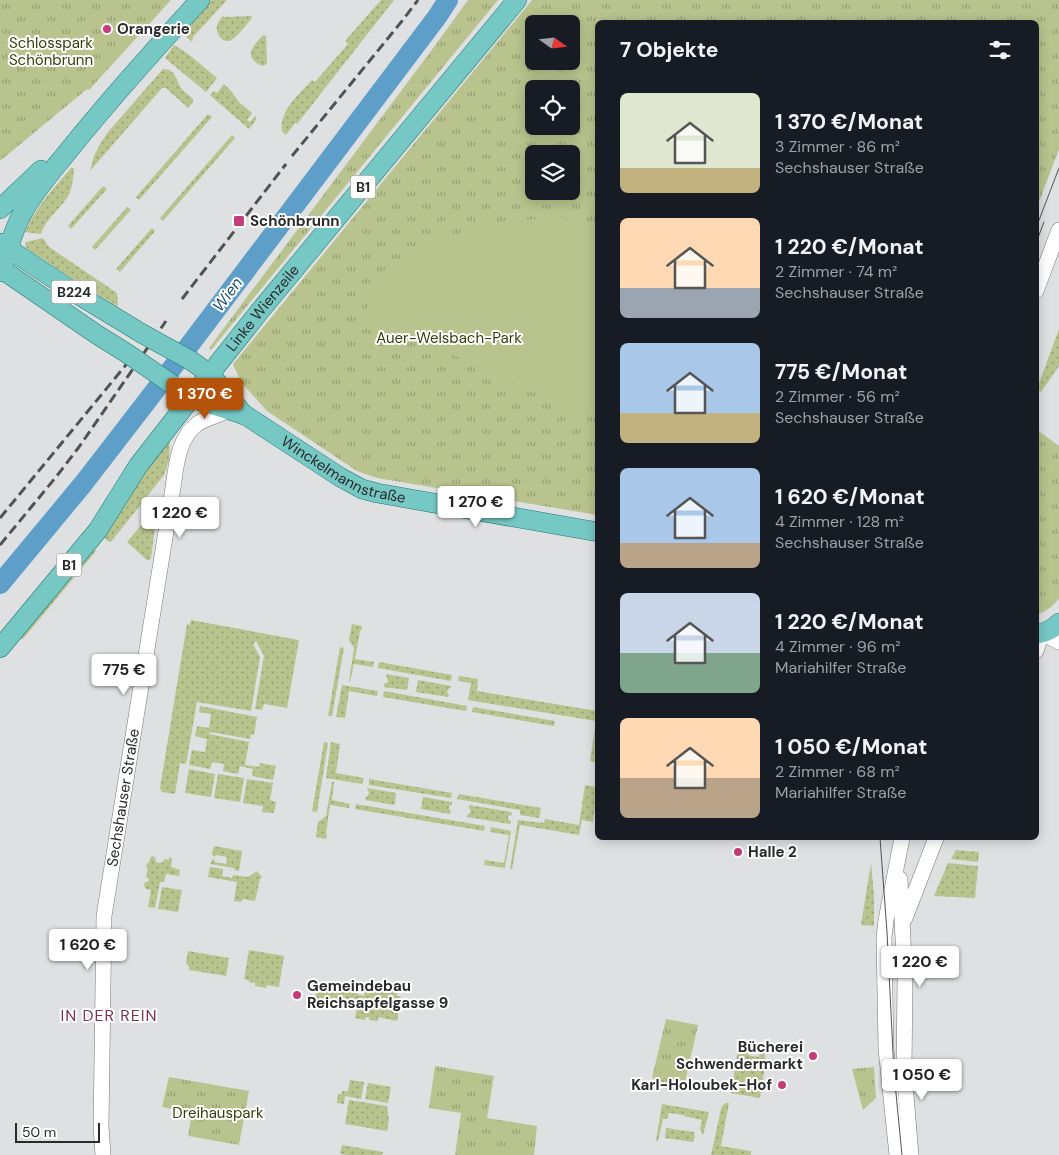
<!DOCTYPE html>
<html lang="de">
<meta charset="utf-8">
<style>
:root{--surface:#171b24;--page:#20242c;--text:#f1f3f6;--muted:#9ea1a6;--accent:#b45309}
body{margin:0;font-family:"DM Sans",sans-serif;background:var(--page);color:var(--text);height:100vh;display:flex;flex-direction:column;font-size:19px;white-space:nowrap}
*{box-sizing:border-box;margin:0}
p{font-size:16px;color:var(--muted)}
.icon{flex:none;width:28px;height:28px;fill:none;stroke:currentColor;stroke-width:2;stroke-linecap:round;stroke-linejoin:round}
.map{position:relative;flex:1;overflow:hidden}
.side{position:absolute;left:595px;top:20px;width:444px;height:820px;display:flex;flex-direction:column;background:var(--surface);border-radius:8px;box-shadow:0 2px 12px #0003}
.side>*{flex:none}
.needle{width:32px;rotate:105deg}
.tools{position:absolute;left:525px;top:15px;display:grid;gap:10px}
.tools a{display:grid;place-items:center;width:55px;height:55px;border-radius:8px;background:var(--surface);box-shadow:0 2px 12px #0003;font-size:25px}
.scale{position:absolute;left:15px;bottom:12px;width:85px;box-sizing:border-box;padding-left:5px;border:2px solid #292a2a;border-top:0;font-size:14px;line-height:18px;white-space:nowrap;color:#292a2a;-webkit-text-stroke:4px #fff;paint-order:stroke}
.price{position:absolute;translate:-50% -42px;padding:0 11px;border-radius:5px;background:#fff;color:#222;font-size:16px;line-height:32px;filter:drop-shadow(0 1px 2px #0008)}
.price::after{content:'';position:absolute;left:50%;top:30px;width:15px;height:11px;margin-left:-8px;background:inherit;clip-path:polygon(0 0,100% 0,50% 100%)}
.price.active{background:var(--accent);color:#fff}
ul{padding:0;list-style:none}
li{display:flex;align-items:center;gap:15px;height:125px;padding:0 25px}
li span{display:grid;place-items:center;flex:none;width:140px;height:100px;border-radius:8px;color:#555}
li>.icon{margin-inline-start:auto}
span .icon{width:60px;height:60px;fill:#fffc;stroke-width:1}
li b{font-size:21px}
h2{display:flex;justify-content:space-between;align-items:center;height:60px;padding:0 25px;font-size:21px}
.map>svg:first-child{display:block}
.grass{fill:url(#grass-dots)}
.park{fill:url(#park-tufts);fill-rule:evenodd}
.pitch{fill:#b8c38d}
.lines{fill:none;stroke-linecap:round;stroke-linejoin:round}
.river{stroke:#5e9fc9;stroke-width:20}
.minor-casing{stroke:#767778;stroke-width:16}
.major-casing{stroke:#207975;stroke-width:20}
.minor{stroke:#fff;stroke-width:15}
.major{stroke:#76c8c5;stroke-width:19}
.tram{stroke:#515252;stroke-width:1}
.rail{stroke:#515252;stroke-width:3;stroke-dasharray:10 5;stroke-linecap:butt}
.major-bridge-casing{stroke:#207975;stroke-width:20;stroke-linecap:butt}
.major-bridge{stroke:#76c8c5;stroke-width:19}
.poi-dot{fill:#c43c79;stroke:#fff;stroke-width:2}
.labels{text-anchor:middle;stroke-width:4;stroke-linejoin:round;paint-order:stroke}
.shield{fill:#fff;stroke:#696a6a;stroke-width:1}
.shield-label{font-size:14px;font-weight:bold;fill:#292a2a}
.poi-label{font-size:15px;font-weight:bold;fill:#292a2a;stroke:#fff;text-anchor:start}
.park-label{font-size:15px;fill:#363e09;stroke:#fff}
.street-label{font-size:15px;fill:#292a2a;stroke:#fff}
.water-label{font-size:16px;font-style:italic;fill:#1e506e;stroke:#fff}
.neighbourhood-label{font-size:16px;letter-spacing:1px;fill:#7a3551;stroke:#fff}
</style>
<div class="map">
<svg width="1059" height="1155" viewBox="0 0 1059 1155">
<defs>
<pattern id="grass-dots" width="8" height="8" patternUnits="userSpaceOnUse" patternTransform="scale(1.25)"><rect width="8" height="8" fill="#b8c38d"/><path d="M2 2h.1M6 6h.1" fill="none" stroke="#969f73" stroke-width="1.8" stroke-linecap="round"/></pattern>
<pattern id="park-tufts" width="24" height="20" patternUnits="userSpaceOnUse" patternTransform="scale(1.25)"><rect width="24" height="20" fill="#b8c38d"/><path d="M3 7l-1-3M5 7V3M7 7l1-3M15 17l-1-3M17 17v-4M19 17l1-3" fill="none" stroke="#969f73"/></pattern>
</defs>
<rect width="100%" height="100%" fill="#dfe0e1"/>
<g class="grass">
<polygon points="211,0 227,0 193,37 192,42 186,36 185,32"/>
<path d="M381 0H394L297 124 295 123 286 135 282 131C279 110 300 94 312 80L315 82 348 44 345 41Z"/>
<path d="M223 16 224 17 251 16 252 18C248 23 235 40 229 41 220 42 214 30 218 23 219 20 221 18 223 16Z"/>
<path d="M263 35 266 36 267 64 262 66C242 57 253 46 263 35Z"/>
<polygon points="174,45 187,53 217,78 206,92 165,58"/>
<path d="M163 69C176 69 176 80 181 88 184 92 190 96 193 99V102L188 108 166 88H162L90 171 94 156 100 144 108 132Z"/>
<polygon points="224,84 231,91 239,102 252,113 247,120 250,122 255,116 256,117 256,120 249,129 210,95 214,91 217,93"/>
<polygon points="208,114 212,117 139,200 136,197"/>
<polygon points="232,135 235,138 163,221 160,218"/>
<path d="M71 168H74C73 176 73 184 70 192 63 208 46 217 41 234L25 232C35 208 54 188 71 168Z"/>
<polygon points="103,186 107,189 71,229 68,226"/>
<polygon points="127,207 131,210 95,250 92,247"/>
<polygon points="152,228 155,231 120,272 116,269"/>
<polygon points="43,238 49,247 117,293 118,306 117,306 80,284 28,249 25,246 26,242"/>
<polygon points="1059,329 1059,366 1041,392 1037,389"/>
<polygon points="170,439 169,461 164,475 111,542 109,542 103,537 120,513 150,464"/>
<polygon points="158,505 151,557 150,560 147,560 127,542"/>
<polygon points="97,550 23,639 18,639 89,553"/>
<polygon points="191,620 299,640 287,708 264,704 262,710 255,709 264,656 256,641 253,644 260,657 251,711 197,702 186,764 180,763 175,794 162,792 160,788 187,624 190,625"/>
<polygon points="352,624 362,626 361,631 360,631 355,659 374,662 373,667 354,664 350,682 349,681 354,648 349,640"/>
<polygon points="340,647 344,648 332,716 328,716"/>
<polygon points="379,662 452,675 451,681 378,668"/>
<polygon points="386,674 409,678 407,690 384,687 384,684 388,682 388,679 386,676"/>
<polygon points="459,676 478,679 477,691 597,711 597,763 590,761 596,721 468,700 471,683 458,681"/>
<polygon points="418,680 451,686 451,688 448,689 447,692 449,695 448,697 416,692"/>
<polygon points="342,685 378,691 377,696 349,691 345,718 336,717"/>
<polygon points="384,691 467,706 466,711 383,697"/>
<polygon points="200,706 257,717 254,735 251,734 250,739 210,732 209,734 249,742 245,765 259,767 260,763 276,766 273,780 252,776 253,769 240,766 238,774 223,771 224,764 212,762 210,769 189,765 192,750 205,752 207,739 195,736 197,726 209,728 211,714 199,712"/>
<polygon points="473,707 555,721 554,726 472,712"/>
<polygon points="324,742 328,743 317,812 312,811"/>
<polygon points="331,742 340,744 336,773 364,778 362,784 326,778"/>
<polygon points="189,769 215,774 211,797 185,793"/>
<polygon points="218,774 244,778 240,802 214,798"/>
<polygon points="247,779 273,783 270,800 276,802 274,813 262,812 263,806 243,803"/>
<polygon points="369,779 452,793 451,798 369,785"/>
<polygon points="332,782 334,782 332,800 350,804 349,808 330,805 326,833 327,834 326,839 316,837 318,822 326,816"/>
<polygon points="585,785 597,787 597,794 593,822 582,820 579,835 520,825 512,869 510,869 518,820 544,823 545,819 579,825"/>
<polygon points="367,788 396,793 395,805 365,800 366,797 368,796 369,793"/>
<polygon points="459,794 541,808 539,818 520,815 520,810 457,799"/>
<polygon points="423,797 452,802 452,805 449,806 449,809 451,811 450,814 421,809"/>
<polygon points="356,804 485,826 484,831 355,809"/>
<polygon points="469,805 511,812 512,815 508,816 508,819 511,821 510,824 467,817 468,814 470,813 471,810 469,808"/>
<polygon points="491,827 511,831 505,868 484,865 485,860 504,863 509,835 490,832"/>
<polygon points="214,846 242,851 239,871 234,870 234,868 210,864 213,859 215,860 214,862 226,864 227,857 216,855 215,857 212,855"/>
<polygon points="956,850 979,852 978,862 951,859"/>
<polygon points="152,856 155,857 156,862 160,863 163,862 165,859 169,860 169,857 172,858 171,867 180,870 179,876 166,874 164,882 160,882 155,908 148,907 151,890 146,889 144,886 145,882 148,882 149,878 146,877 148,867 146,867 147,863 149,863 150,858"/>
<polygon points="871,863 874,896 874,926 861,925"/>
<polygon points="948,863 978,866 975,898 934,896"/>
<polygon points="210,867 223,869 222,876 232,878 233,875 248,877 257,871 262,877 260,879 255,901 243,899 241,902 234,901 237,882 208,877"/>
<polygon points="162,887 182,890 178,912 158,909"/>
<polygon points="249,950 284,956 279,987 267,985 266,988 255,986 255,982 250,983 250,981 244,979"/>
<polygon points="188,951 229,958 226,976 189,970 189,967 186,963"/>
<polygon points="317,984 348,989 349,987 358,988 357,994 364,996 365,990 397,993 397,996 401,997 397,1021 378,1017 378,1021 369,1020 369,1017 366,1017 365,1020 355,1018 358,1002 348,1000 347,1009 315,1004"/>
<polygon points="739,1043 746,1044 749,1047 748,1055 759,1057 760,1051 764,1051 766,1060 760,1098 731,1093"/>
<polygon points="350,1080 364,1082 361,1099 345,1096 344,1104 337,1103 338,1094 342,1094 342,1091 348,1091"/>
<polygon points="368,1083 391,1087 388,1103 365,1099"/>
<polygon points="349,1100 387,1106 389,1120 387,1131 345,1124"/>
<polygon points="726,1103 729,1103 721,1146 751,1151 751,1155 711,1155 721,1109 723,1105"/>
<polygon points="662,1104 709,1112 703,1135 700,1129 702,1120 684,1116 684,1115 669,1113 667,1119 663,1119 658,1141 656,1141"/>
<path d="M666 1128 694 1132C695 1136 695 1138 693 1142L665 1138Z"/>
<polygon points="342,1145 383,1152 382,1155 348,1155 340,1154"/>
</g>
<g class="park">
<polygon points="0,0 171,0 89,90 87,89 0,161"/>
<polygon points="468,0 498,0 211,350 209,348 431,51"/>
<path d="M532 0H1059V149L1036 210V22H598L597 515 377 478 357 471 267 411 241 382 233 364ZM534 24H571V61H534ZM534 89H571V126H534ZM534 154H571V191H534Z"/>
<path d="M1036 429 1059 446V599C1052 606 1046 613 1036 614Z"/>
<polygon points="666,1019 698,1025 683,1091 656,1087 657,1080 652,1078"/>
<polygon points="435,1066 494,1076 487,1118 537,1126 534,1155 455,1155 461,1113 429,1108"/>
<polygon points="874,1067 876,1098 863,1110 852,1069"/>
<polygon points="169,1077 249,1091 239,1145 188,1136 192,1113 162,1107"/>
</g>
<g class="pitch">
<path d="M553 216C561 216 565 218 570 224L597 221V419L558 404 449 353C436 348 423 344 409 342 400 340 391 341 383 337 372 332 368 319 368 308 368 291 379 273 393 262 399 258 409 255 417 251 460 231 506 224 553 216Z"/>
<polygon points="486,1144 527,1151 526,1155 485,1155"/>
</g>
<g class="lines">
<polyline class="river" points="0,584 83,484 154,392 437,17 448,0"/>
<g class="minor-casing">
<g id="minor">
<polyline points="1036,291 1059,230"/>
<polyline points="1036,651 1042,633 1059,642"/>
<polyline points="900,879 905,979 904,1071 911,1155"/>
<polyline points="905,918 936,838"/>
<path id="s1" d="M103 1155 101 1127 104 916 172 494C176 471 176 440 197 424 206 418 219 415 230 410"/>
<polyline points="897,1155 886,1049 884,937 886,920 902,838"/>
</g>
</g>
<g class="major-casing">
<g id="major">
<polyline points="0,209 41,170"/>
<polyline points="0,243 72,291 141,333"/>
<polyline points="0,268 96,334 128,354"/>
<path d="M0 272C8 253 12 232 22 214 34 191 53 170 69 150 111 98 155 49 200 0"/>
<polyline points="190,360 210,374 244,415"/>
<path id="s2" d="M182 391 191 398 245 415 340 477 362 489 377 493 598 532"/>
<path d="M1036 634C1045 633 1053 629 1059 623"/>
<path id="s3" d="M0 648 98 530 138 466 191 398 259 312 517 0"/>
</g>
</g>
<use href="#minor" class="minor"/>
<use href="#major" class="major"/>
<g class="tram">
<polyline points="1036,228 1059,168"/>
<polyline points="1036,243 1044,222"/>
<polyline points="880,838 887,932 894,1073 902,1155"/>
</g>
<g class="rail">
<polyline points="292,156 402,21 418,0"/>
<polyline points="182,299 286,164"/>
<polyline points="0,518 130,360"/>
<polyline points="0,545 56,477 79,447 166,321"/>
</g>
<g class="major-bridge-casing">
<g id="major-bridge">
<polyline points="141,333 190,360"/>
<polyline points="128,354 173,385"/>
</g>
</g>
<use href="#major-bridge" class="major-bridge"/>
</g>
<g class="poi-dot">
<circle cx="107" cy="29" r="5"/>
<rect x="233" y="215" width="12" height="12" rx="2.5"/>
<circle cx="738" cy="852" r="5"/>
<circle cx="297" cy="995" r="5"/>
<circle cx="813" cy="1056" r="5"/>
<circle cx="782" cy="1085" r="5"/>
</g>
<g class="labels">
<g class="shield">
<rect x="350.5" y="175.5" width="25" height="23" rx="4"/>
<rect x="51.5" y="280.5" width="45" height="23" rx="4"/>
<rect x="56.5" y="553.5" width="25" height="23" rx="4"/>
</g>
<g class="shield-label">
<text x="363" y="192">B1</text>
<text x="74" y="297">B224</text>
<text x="69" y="570">B1</text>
</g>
<g class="poi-label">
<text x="117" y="34">Orangerie</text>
<text x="250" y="226">Schönbrunn</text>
<text x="748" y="857">Halle 2</text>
<text x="307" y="991">Gemeindebau<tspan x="307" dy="17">Reichsapfelgasse 9</tspan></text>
<text x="803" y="1052" text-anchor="end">Bücherei<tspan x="803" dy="17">Schwendermarkt</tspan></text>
<text x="772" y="1090" text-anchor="end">Karl-Holoubek-Hof</text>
</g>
<g class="park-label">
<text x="51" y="48">Schlosspark<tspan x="51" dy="17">Schönbrunn</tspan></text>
<text x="449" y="343">Auer-Welsbach-Park</text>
<text x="218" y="1118">Dreihauspark</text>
</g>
<g class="street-label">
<text dy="5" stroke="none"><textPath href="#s3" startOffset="430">Linke Wienzeile</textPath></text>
<text dy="5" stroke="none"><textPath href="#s2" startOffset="182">Winckelmannstraße</textPath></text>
<text dy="5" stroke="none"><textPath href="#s1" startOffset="359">Sechshauser Straße</textPath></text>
</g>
<g class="water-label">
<text transform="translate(227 294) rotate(-53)" y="6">Wien</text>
</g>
<g class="neighbourhood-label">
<text x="109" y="1021">IN DER REIN</text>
</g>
</g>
</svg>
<div class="tools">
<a><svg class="needle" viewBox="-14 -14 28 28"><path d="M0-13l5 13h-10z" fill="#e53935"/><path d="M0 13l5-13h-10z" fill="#9ea1a6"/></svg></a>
<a><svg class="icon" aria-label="locate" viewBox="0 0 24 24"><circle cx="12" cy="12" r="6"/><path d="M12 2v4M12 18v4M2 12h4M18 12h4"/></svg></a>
<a><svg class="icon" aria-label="layers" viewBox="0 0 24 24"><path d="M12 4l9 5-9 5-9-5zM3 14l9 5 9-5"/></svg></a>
</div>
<div class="scale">50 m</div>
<b class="price active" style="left:205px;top:420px">1 370 €</b>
<b class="price" style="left:476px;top:528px">1 270 €</b>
<b class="price" style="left:180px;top:539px">1 220 €</b>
<b class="price" style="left:124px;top:696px">775 €</b>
<b class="price" style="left:88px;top:971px">1 620 €</b>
<b class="price" style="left:920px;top:988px">1 220 €</b>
<b class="price" style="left:922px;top:1101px">1 050 €</b>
<section class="side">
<h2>7 Objekte<svg class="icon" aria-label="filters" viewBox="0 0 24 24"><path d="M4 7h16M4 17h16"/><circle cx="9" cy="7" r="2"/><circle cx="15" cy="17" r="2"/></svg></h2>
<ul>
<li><span style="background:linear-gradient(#dfe7d0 75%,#c2b280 0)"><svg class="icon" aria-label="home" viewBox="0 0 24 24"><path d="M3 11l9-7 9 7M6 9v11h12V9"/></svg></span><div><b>1 370 €/Monat</b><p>3 Zimmer · 86 m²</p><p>Sechshauser Straße</p></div></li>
<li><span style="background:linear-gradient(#ffd9b3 70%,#9aa5b1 0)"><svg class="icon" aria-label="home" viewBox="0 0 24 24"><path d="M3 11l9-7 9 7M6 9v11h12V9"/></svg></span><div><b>1 220 €/Monat</b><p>2 Zimmer · 74 m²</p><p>Sechshauser Straße</p></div></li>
<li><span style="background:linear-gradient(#a9c7e8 70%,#c2b280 0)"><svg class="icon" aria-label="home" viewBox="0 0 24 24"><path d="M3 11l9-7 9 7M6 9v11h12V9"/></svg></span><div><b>775 €/Monat</b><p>2 Zimmer · 56 m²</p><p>Sechshauser Straße</p></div></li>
<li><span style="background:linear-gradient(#a9c7e8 75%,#b9a48a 0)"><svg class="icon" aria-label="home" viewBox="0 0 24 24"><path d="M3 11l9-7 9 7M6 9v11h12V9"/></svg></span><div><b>1 620 €/Monat</b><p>4 Zimmer · 128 m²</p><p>Sechshauser Straße</p></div></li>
<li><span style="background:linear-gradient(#c9d6e8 60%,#7fa58c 0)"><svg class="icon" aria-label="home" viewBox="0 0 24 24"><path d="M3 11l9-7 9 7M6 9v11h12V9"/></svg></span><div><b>1 220 €/Monat</b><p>4 Zimmer · 96 m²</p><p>Mariahilfer Straße</p></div></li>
<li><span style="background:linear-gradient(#ffd9b3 60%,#b9a48a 0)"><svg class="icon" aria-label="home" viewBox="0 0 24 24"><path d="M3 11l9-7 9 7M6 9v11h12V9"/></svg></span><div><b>1 050 €/Monat</b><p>2 Zimmer · 68 m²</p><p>Mariahilfer Straße</p></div></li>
</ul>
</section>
</div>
